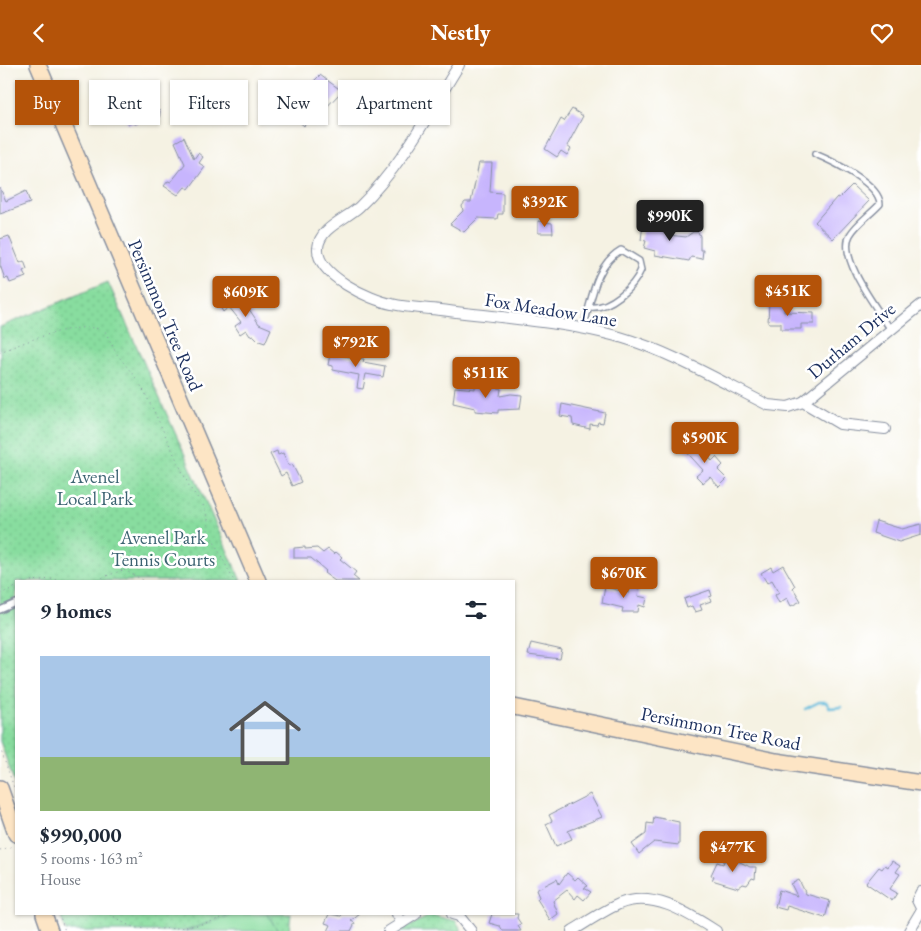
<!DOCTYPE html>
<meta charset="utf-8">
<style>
:root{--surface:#fff;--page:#f2f2f3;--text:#1f2937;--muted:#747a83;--accent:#b45309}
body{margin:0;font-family:"EB Garamond",serif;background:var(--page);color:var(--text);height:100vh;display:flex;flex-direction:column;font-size:19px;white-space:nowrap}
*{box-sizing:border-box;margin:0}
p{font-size:16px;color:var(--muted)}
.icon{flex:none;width:28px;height:28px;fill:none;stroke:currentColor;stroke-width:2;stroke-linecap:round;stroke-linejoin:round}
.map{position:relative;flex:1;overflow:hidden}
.details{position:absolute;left:15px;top:515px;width:500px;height:335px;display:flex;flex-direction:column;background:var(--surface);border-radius:0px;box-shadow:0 1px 4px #0004}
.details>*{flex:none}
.hud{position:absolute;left:15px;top:15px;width:500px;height:45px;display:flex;gap:10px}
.price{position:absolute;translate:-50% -42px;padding:0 11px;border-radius:5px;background:var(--accent);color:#fff;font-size:16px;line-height:32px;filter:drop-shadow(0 1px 2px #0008)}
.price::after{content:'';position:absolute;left:50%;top:30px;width:15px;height:11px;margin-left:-8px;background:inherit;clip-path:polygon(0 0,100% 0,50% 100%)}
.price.on{background:#222;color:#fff}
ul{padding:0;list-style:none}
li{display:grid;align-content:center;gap:10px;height:265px;padding:0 25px}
li span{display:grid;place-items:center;height:155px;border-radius:0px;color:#555}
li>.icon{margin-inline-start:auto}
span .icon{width:90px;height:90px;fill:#fffc;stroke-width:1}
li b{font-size:21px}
h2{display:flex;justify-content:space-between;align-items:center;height:60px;padding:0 25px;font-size:21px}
.chip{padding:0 18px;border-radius:0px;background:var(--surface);box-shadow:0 1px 4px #0004;font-size:18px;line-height:45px}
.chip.on{background:var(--accent);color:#fff}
header{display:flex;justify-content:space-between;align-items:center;height:65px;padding:0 25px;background:var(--accent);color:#fff;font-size:22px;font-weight:800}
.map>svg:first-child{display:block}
.green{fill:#88dd9f;stroke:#52867e}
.park{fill:url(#park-dots);stroke:#52867e}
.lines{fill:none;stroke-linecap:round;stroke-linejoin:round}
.stream{stroke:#60bcde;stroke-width:2.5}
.building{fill:#c7b5fd}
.lane-casing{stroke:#8890a0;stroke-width:8}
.street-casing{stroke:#8890a0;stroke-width:12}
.secondary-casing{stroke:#8890a0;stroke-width:18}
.path{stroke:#8890a0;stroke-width:1;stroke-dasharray:1 4;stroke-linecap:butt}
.lane{stroke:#fff;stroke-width:5}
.street{stroke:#fff;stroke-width:10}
.secondary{stroke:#fde5c5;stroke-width:15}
.labels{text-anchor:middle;stroke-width:5;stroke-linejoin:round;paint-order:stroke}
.street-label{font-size:19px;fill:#1b2f5e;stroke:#fff}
.park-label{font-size:19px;fill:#3c6372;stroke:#fff}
</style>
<header><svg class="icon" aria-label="back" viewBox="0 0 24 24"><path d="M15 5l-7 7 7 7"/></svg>Nestly<svg class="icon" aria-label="heart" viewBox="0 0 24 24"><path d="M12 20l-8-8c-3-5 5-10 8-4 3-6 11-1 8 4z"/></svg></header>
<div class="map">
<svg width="921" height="866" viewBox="0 0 921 866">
<defs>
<pattern id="park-dots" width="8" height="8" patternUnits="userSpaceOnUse" patternTransform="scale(1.25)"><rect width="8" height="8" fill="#88dd9f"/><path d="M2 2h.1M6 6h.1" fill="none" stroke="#75be8b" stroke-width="1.8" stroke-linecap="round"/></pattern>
</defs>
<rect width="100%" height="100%" fill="#fff"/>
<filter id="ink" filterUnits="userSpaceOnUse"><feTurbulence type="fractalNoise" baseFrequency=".02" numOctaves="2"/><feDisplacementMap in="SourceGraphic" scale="10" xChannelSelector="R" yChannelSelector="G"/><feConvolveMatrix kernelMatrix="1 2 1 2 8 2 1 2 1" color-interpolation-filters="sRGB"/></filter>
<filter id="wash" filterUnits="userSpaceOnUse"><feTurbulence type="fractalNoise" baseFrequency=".0096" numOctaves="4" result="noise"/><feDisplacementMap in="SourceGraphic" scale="20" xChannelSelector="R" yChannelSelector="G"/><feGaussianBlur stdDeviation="1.12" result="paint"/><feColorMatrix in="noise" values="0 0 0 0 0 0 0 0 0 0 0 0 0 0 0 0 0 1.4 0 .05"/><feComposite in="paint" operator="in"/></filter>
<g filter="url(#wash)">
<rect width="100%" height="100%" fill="#f5f2e3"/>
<polygon class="green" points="234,849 267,849 278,866 185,866"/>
<g class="park">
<polygon points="108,217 241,516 16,516 16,722 0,676 0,262"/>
<polygon points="60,849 234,849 185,866 66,866"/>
<polygon points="267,849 291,849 289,866 278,866"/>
<polygon points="431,850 456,856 462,866 400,866"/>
</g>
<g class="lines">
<polyline class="stream" points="805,644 819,637 826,637 830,643 841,642"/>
</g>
<g id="blocks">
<g class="building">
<polygon points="320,10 342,26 319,50 315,46 304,61 288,47 301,38 297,33"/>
<polygon points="128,23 137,42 142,40 144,43 160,46 159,57 145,55 135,59 133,57 128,59 115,30"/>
<polygon points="572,44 583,51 567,81 571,84 567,90 561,86 557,92 545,84 561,54 564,56"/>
<polygon points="184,72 194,94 198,88 203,92 199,98 205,102 189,124 185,122 178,130 164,121 168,116 171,117 185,99 175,77"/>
<polygon points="479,98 492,98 490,127 503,128 503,149 498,149 497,154 478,153 464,167 450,159 463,146 462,141 465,137 471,137"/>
<polygon points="852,120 869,136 833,174 815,157 837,132 839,133"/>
<polygon points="0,123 6,136 26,126 30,138 0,149"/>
<polygon points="651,149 658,151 660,158 664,158 663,168 668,170 686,172 693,167 698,167 700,171 700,185 703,185 702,194 691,192 689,196 655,190 655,186 644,183 646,176 641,175 643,159 647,159"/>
<polygon points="538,156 552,158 553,168 538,168"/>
<polygon points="9,171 20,198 24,196 27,204 23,206 26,212 10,218 8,213 5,214 0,200 0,174"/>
<polygon points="235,228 241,232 259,259 271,264 265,278 259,276 253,270 250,271 246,265 240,269 235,261 241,257 229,242 223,247 219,240"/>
<polygon points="769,235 784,236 784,247 814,248 814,259 801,259 801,264 781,264 781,258 768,258"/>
<polygon points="330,289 364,294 363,297 385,301 383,312 366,309 363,324 357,323 359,310 333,305 333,301 328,300"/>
<polygon points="475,321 499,323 501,324 500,331 511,329 522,330 520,344 498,345 498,348 475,346 475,343 453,338 455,322 475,324"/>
<polygon points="562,339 605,348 603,358 598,357 597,360 590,359 590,364 573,360 572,353 560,351"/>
<polygon points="692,373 712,396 716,392 723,400 718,405 727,414 719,422 710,412 703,418 696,411 703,405 682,382"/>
<polygon points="277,386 278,390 283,388 289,401 292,399 301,417 292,421 286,408 281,411 270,389"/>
<polygon points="876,456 902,464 921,459 921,470 899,477 873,468"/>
<polygon points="305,482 305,484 317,483 323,488 328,484 334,489 336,487 342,492 340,494 356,507 353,511 359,516 335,516 324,508 326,506 311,493 294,493 294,483"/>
<polygon points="783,500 795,521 793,523 801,536 791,541 787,533 779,538 775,530 779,527 772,515 767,518 761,508 771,502 773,506"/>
<polygon points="630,521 639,523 638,531 647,533 645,542 639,540 638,547 622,547 623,543 602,538 605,522 629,528"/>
<polygon points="710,525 712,531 709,532 711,536 700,540 702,545 695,547 692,541 687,543 684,534"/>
<polygon points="531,578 562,585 560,594 528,590"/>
<polygon points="590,729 602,752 568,766 572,774 556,781 546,759 552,756 549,750"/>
<polygon points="654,752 679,757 679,780 654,777 639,789 632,779 646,769 647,758 653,759"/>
<polygon points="732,793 750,802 756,802 755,814 752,813 747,820 743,819 738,823 712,815 714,811 711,810 717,797 723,799 724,796"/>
<polygon points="892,796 900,801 896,807 900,809 890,824 897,828 892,836 866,818 879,802 882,804 885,800 888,802"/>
<polygon points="567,808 575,815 578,812 588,821 584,823 591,827 584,835 578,830 575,834 567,825 553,836 558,849 550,855 537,834 539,832 536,825 557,814 559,819"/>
<polygon points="799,815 806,829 830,836 825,853 787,841 786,845 775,842 779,825 797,831 791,819"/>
<polygon points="329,849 341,851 343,849 360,849 351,856 355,858 351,866 328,866 331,860 325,858"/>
<polygon points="492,849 518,849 517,853 521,859 518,861 521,866 503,866 500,861 489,858"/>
</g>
</g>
</g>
<g filter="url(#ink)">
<use href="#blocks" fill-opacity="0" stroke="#8890a0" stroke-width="1"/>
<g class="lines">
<g class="lane-casing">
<g id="lane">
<path d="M815 89C832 96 880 119 880 139 871 149 856 159 850 170 837 193 879 246 891 265"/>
<path d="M583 263C592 236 594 201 621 185L639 196 641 205C634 222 609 245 589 242"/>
<polyline points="0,545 16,538"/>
</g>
</g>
<g class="street-casing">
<g id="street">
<path d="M459 0C429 48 401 102 359 142 346 154 319 163 318 183 316 210 370 235 392 239 408 243 425 243 441 245 500 253 563 256 620 272 669 286 722 317 768 340L788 342 803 337 840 359 885 364"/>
<polyline points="803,337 921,240"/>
<polyline points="921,827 917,835 921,843"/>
<polyline points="397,849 402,858"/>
<polyline points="452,849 459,851 471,866"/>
<polyline points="389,866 416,849"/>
<path d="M572 866C587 857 603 846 619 839 654 825 689 849 716 866"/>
<polyline points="909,866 921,846"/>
</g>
</g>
<g class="secondary-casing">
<g id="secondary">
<polyline points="38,0 258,516"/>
<polyline points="514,642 776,696 921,718"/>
<polyline points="0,723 16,769"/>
<polyline points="44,849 50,866"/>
</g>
</g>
<g class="path">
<path d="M0 287C25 277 80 254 105 266L116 288 139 317 152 342 190 423 203 440 208 454V465L234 516"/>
<polyline points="124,505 145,516"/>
<polyline points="31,516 51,514 64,516"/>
<polyline points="93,516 123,505 132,488"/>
<polyline points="0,529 16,522"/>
<polyline points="0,683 16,728"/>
<polyline points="0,785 14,781"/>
<polyline points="59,849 65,866"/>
<path d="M110 849C118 854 127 861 137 863 168 866 203 862 231 849"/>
</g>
<use href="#lane" class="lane"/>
<use href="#street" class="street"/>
<use href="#secondary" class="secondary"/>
</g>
</g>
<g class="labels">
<g class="street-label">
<text transform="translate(551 244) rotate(9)" y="7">Fox Meadow Lane</text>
<text transform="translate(166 250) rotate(67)" y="7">Persimmon Tree Road</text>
<text transform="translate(851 275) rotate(-40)" y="7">Durham Drive</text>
<text transform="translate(721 663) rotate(11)" y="7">Persimmon Tree Road</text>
</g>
<g class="park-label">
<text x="95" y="418">Avenel<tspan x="95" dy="22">Local Park</tspan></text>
<text x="163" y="479">Avenel Park<tspan x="163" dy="22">Tennis Courts</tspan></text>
</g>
</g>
</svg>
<b class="price" style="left:545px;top:163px">$392K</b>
<b class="price on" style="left:670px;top:177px">$990K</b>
<b class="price" style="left:788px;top:252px">$451K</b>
<b class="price" style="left:246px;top:253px">$609K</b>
<b class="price" style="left:356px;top:303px">$792K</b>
<b class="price" style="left:486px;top:334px">$511K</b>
<b class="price" style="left:705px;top:399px">$590K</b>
<b class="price" style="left:624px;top:534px">$670K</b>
<b class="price" style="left:733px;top:808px">$477K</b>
<div class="hud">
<a class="chip on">Buy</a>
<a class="chip">Rent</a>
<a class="chip">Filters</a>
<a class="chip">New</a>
<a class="chip">Apartment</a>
</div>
<section class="details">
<h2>9 homes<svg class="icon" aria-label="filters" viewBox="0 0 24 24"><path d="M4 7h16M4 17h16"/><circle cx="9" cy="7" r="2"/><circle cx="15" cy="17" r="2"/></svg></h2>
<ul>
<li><span style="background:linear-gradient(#a9c7e8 65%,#8fb573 0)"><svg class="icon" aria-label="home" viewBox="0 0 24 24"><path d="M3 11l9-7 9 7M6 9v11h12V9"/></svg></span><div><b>$990,000</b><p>5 rooms · 163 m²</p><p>House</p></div></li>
</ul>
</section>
</div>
